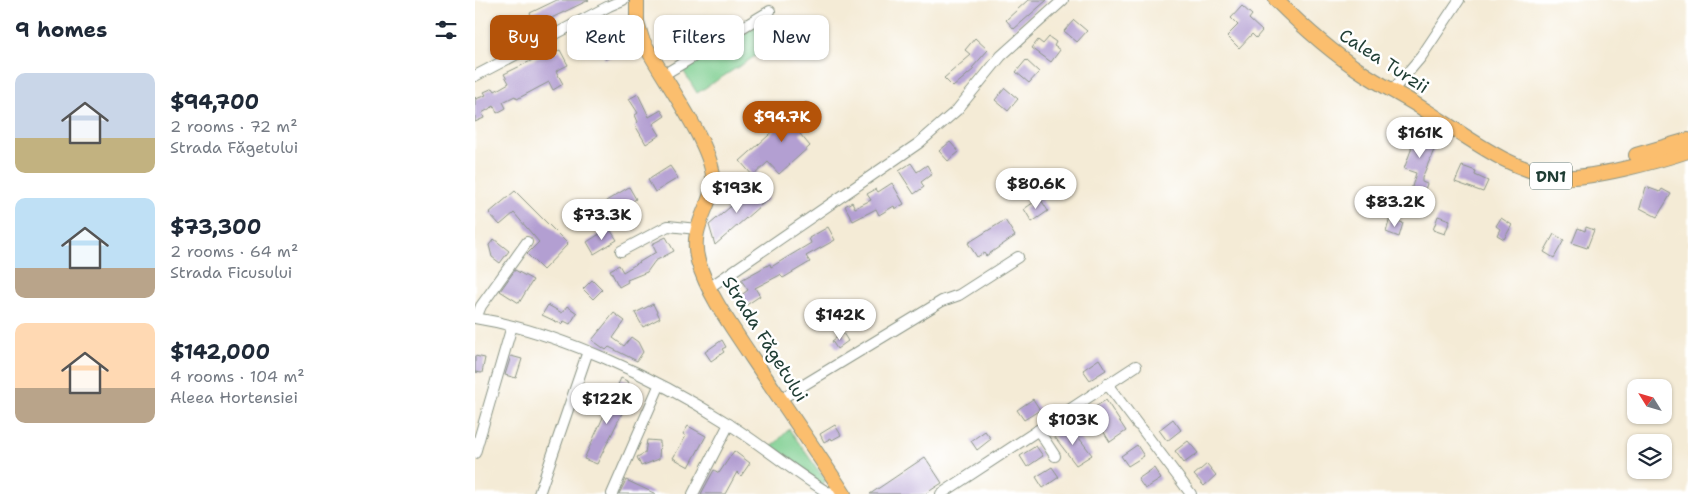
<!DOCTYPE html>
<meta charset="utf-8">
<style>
:root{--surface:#fff;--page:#f2f2f3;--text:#1f2937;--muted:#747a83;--accent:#b45309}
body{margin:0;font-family:"Shantell Sans",sans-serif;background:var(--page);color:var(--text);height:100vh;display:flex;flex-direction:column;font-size:19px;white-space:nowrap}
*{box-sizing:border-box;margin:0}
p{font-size:16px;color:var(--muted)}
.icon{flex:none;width:28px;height:28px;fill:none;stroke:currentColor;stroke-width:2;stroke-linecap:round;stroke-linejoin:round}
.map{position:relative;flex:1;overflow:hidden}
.details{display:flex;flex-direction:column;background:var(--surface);width:475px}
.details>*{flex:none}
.top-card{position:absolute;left:15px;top:15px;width:475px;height:45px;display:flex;gap:10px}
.needle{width:32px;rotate:307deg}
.buttons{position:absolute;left:1152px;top:379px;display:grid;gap:10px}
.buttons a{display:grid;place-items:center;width:45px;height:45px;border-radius:10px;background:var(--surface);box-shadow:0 1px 4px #0004;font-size:25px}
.price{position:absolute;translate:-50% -42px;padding:0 11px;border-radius:18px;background:#fff;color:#222;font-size:16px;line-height:32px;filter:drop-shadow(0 1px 2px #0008)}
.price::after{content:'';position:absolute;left:50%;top:30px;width:15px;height:11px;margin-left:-8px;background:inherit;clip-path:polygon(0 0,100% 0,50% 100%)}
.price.active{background:var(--accent);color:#fff}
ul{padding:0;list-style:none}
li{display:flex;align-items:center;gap:15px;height:125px;padding:0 15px}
li span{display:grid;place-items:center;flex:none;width:140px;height:100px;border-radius:10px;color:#555}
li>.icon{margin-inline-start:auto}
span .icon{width:60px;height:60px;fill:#fffc;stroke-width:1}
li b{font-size:21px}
h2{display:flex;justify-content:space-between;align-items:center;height:60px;padding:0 15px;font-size:21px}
.tag{padding:0 18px;border-radius:10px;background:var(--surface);box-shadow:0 1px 4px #0004;font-size:18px;line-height:45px}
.tag.active{background:var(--accent);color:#fff}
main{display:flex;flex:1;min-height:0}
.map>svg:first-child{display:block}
.green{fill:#7dce8f;stroke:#4e8662}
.building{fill:#b39fd2}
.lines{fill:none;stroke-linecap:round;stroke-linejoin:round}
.minor-casing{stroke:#8a9485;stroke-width:12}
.major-casing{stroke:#8a9485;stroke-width:16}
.minor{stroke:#fff;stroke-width:10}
.major{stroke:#fbbe6e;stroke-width:14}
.labels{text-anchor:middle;stroke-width:5;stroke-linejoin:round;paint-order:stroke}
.shield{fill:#fff;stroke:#627771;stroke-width:1}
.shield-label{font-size:16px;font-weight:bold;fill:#1f3d34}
.street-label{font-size:18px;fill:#1f3d34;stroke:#fff}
</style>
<main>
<section class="details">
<h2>9 homes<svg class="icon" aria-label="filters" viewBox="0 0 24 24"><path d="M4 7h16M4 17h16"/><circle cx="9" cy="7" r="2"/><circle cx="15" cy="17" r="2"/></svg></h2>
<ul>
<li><span style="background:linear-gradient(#c9d6e8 65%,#c2b280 0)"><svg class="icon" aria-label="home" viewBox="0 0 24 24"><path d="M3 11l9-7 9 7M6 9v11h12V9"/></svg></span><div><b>$94,700</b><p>2 rooms · 72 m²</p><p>Strada Făgetului</p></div></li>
<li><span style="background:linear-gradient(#bfe0f5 70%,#b9a48a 0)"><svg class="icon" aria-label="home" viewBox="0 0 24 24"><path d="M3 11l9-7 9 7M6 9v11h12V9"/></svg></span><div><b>$73,300</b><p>2 rooms · 64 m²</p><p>Strada Ficusului</p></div></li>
<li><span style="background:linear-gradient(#ffd9b3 65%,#b9a48a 0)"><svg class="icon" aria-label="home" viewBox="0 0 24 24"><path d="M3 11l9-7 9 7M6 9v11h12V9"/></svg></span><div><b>$142,000</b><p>4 rooms · 104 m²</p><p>Aleea Hortensiei</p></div></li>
</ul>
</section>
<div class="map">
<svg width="1213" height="494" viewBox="0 0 1213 494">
<rect width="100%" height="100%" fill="#fff"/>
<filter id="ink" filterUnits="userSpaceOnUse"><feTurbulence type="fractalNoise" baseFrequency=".02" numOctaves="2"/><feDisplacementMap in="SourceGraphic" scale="10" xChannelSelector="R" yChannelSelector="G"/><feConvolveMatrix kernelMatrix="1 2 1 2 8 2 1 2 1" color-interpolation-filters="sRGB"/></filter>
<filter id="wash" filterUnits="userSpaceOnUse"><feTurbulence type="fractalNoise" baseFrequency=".0096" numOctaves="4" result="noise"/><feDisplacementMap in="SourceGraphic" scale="20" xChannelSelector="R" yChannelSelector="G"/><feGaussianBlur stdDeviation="1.12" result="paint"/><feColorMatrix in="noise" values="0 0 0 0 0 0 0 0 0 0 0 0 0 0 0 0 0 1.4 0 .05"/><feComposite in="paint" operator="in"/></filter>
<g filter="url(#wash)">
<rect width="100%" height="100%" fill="#f4ebd6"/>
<g class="green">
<polygon points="299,15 312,36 222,93 206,67 256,36 259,40"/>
<polygon points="314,429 351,481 345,485 296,448"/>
</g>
<g id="blocks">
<g class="building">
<polygon points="82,0 114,0 62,25 55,13"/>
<polygon points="553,0 572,0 539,29 531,20"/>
<polygon points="767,6 777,15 774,19 787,31 781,38 777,34 764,48 752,36 763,25 756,18"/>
<polygon points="599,20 612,31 602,42 589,31"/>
<polygon points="142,36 149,52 130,59 123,43"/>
<polygon points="574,37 581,42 579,46 585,50 576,62 557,48 563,40 568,44"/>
<polygon points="500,38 513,50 497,68 499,69 478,87 469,78 496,55 490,50"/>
<polygon points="85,50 93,65 81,71 88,84 78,90 74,82 42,99 40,96 28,102 31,108 22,113 19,106 7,113 9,118 0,122 0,97 1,99 11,95 9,92 18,88 20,91 34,83 29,74 74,52 75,54"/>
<polygon points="551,60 564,72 554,83 541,72"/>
<polygon points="530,88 543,99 533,111 520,100"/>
<polygon points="163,94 174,117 186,110 190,116 178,124 185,135 171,144 160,125 163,122 160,115 163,113 154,99"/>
<polygon points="331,102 344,117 325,134 335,146 304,174 293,162 278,176 265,161"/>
<polygon points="938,129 954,131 954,133 965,136 947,178 947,182 952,184 946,200 934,197 941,173 929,169 936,150"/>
<polygon points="475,142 484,152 473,161 464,151"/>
<polygon points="436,163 442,172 452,165 457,174 446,182 449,187 439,194 424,171"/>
<polygon points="195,166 203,178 180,192 173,180"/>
<polygon points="987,166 1001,171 1000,175 1013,181 1008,192 980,182"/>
<polygon points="417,183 429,204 420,209 419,206 404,215 401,209 378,221 370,206 377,202 380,208 396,200 392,194 401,189 403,192"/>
<polygon points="281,185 293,199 240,245 234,225"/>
<polygon points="154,187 161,199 139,213 131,201"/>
<polygon points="1171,187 1185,192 1187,189 1196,194 1182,217 1165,208"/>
<polygon points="40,191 93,244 68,270 52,254 64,242 39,213 25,225 14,213"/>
<polygon points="565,198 573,211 557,222 549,209"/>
<polygon points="963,216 975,220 970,234 958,230"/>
<polygon points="915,218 928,223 924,237 911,232"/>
<polygon points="1026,218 1037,225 1029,239 1022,235 1025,229 1021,226"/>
<polygon points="530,220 540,236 511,256 509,253 502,257 493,243"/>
<polygon points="353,227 360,240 331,256 335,262 308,278 305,275 280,288 285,296 267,308 261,299 273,290 266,280 295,264 296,267 336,243 334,238"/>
<polygon points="1111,227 1119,230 1112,248 1097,243 1103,228 1110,231"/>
<polygon points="134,228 142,240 119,254 112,242"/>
<polygon points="1079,234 1089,240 1079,258 1069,252"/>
<polygon points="191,237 199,251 180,261 172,272 152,280 153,282 144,287 135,270 144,265 148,272 181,252 177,244"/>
<polygon points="19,239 34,251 25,263 17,257 14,245"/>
<polygon points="40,270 58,280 44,303 25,291"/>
<polygon points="117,280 127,290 118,299 108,289"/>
<polygon points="178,304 185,318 168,327 160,313"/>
<polygon points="73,305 87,313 92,306 102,313 95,324 89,321 86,324 67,315"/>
<polygon points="139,313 150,321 138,338 149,346 156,337 163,342 168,352 162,361 134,347 131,350 117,340"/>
<polygon points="368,333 373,341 362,349 357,341"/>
<polygon points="247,340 251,347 247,349 249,352 236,361 230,352"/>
<polygon points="0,356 10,358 7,373 0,372"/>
<polygon points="36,356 47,359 41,378 30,375"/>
<polygon points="624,359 631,370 615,380 608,370"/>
<polygon points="146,378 154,382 143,406 149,409 122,464 109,459"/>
<polygon points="558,399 565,410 549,420 542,410"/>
<polygon points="631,400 651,431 635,442 615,410"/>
<polygon points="698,419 706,430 692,441 684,430"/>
<polygon points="360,425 366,435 357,440 356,438 349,442 345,434"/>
<polygon points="213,426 231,436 214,467 198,458 211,436 208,434"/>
<polygon points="595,426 617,455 601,465 579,436"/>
<polygon points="510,431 516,439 502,450 496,441"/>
<polygon points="172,440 185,441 184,459 166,466 162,457 170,453"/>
<polygon points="713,441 723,453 709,463 700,451"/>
<polygon points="662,445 669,456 653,466 646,456"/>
<polygon points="561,446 568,456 552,467 545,456"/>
<polygon points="259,451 275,463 266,476 262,472 250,494 226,494 239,470 244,473"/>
<polygon points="450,457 467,483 450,494 395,494"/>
<polygon points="732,464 741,475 729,486 719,475"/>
<polygon points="577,467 584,477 568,488 561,477"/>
<polygon points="679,468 686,479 670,489 663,479"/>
<polygon points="151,480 181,494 144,494"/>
</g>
</g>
</g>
<g filter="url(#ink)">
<use href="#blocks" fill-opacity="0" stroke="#8a9485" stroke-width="1"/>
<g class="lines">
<g class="minor-casing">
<g id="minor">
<polyline points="188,75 295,11"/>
<polyline points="0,76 134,6 148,0"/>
<polyline points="917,91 946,57 984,0"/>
<polyline points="146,251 193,226 222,229"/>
<polyline points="235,287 444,143 482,110 526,56 588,0"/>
<path d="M0 318C82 331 182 378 252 423 286 444 317 471 352 492L362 493 368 491"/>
<polyline points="1,318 6,306 52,242"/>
<polyline points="632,384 663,425"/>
<polyline points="304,400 467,301 484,295 543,257"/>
<polyline points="667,429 716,494"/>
<polyline points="563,430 580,456"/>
<polyline points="0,453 37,326"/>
<polyline points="64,494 113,351"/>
<polyline points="137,494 184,386"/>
<polyline points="218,494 254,424"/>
<polyline points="466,494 661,366"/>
</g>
</g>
<g class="major-casing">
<g id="major">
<path d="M162 0V22L167 39C184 73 236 142 238 177 239 206 213 225 223 261 233 295 257 327 276 356 307 402 339 448 369 494"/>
<path d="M801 0C828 27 856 52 888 73 909 87 932 98 953 112 993 137 1034 171 1084 177 1114 180 1183 161 1213 151"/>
<polyline points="1161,155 1213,140"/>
</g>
</g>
<use href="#minor" class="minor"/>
<use href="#major" class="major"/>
</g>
</g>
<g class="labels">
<rect class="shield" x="1055" y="162.5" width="42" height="27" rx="4"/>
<g class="shield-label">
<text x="1076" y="182">DN1</text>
</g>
<g class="street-label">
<text transform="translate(909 61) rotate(33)" y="6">Calea Turzii</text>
<text transform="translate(290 339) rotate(58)" y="6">Strada Făgetului</text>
</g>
</g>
</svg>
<div class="buttons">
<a><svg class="needle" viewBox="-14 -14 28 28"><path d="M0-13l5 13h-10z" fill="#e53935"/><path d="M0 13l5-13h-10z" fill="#747a83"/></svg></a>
<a><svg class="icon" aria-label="layers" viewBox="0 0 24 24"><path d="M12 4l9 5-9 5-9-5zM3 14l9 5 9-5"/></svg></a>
</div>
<b class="price active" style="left:307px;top:143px">$94.7K</b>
<b class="price" style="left:945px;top:159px">$161K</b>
<b class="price" style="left:561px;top:210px">$80.6K</b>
<b class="price" style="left:262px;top:214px">$193K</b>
<b class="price" style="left:920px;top:228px">$83.2K</b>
<b class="price" style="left:127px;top:241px">$73.3K</b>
<b class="price" style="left:365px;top:341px">$142K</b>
<b class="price" style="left:132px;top:425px">$122K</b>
<b class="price" style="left:598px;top:446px">$103K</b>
<div class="top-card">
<a class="tag active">Buy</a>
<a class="tag">Rent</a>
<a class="tag">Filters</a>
<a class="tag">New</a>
</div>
</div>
</main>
